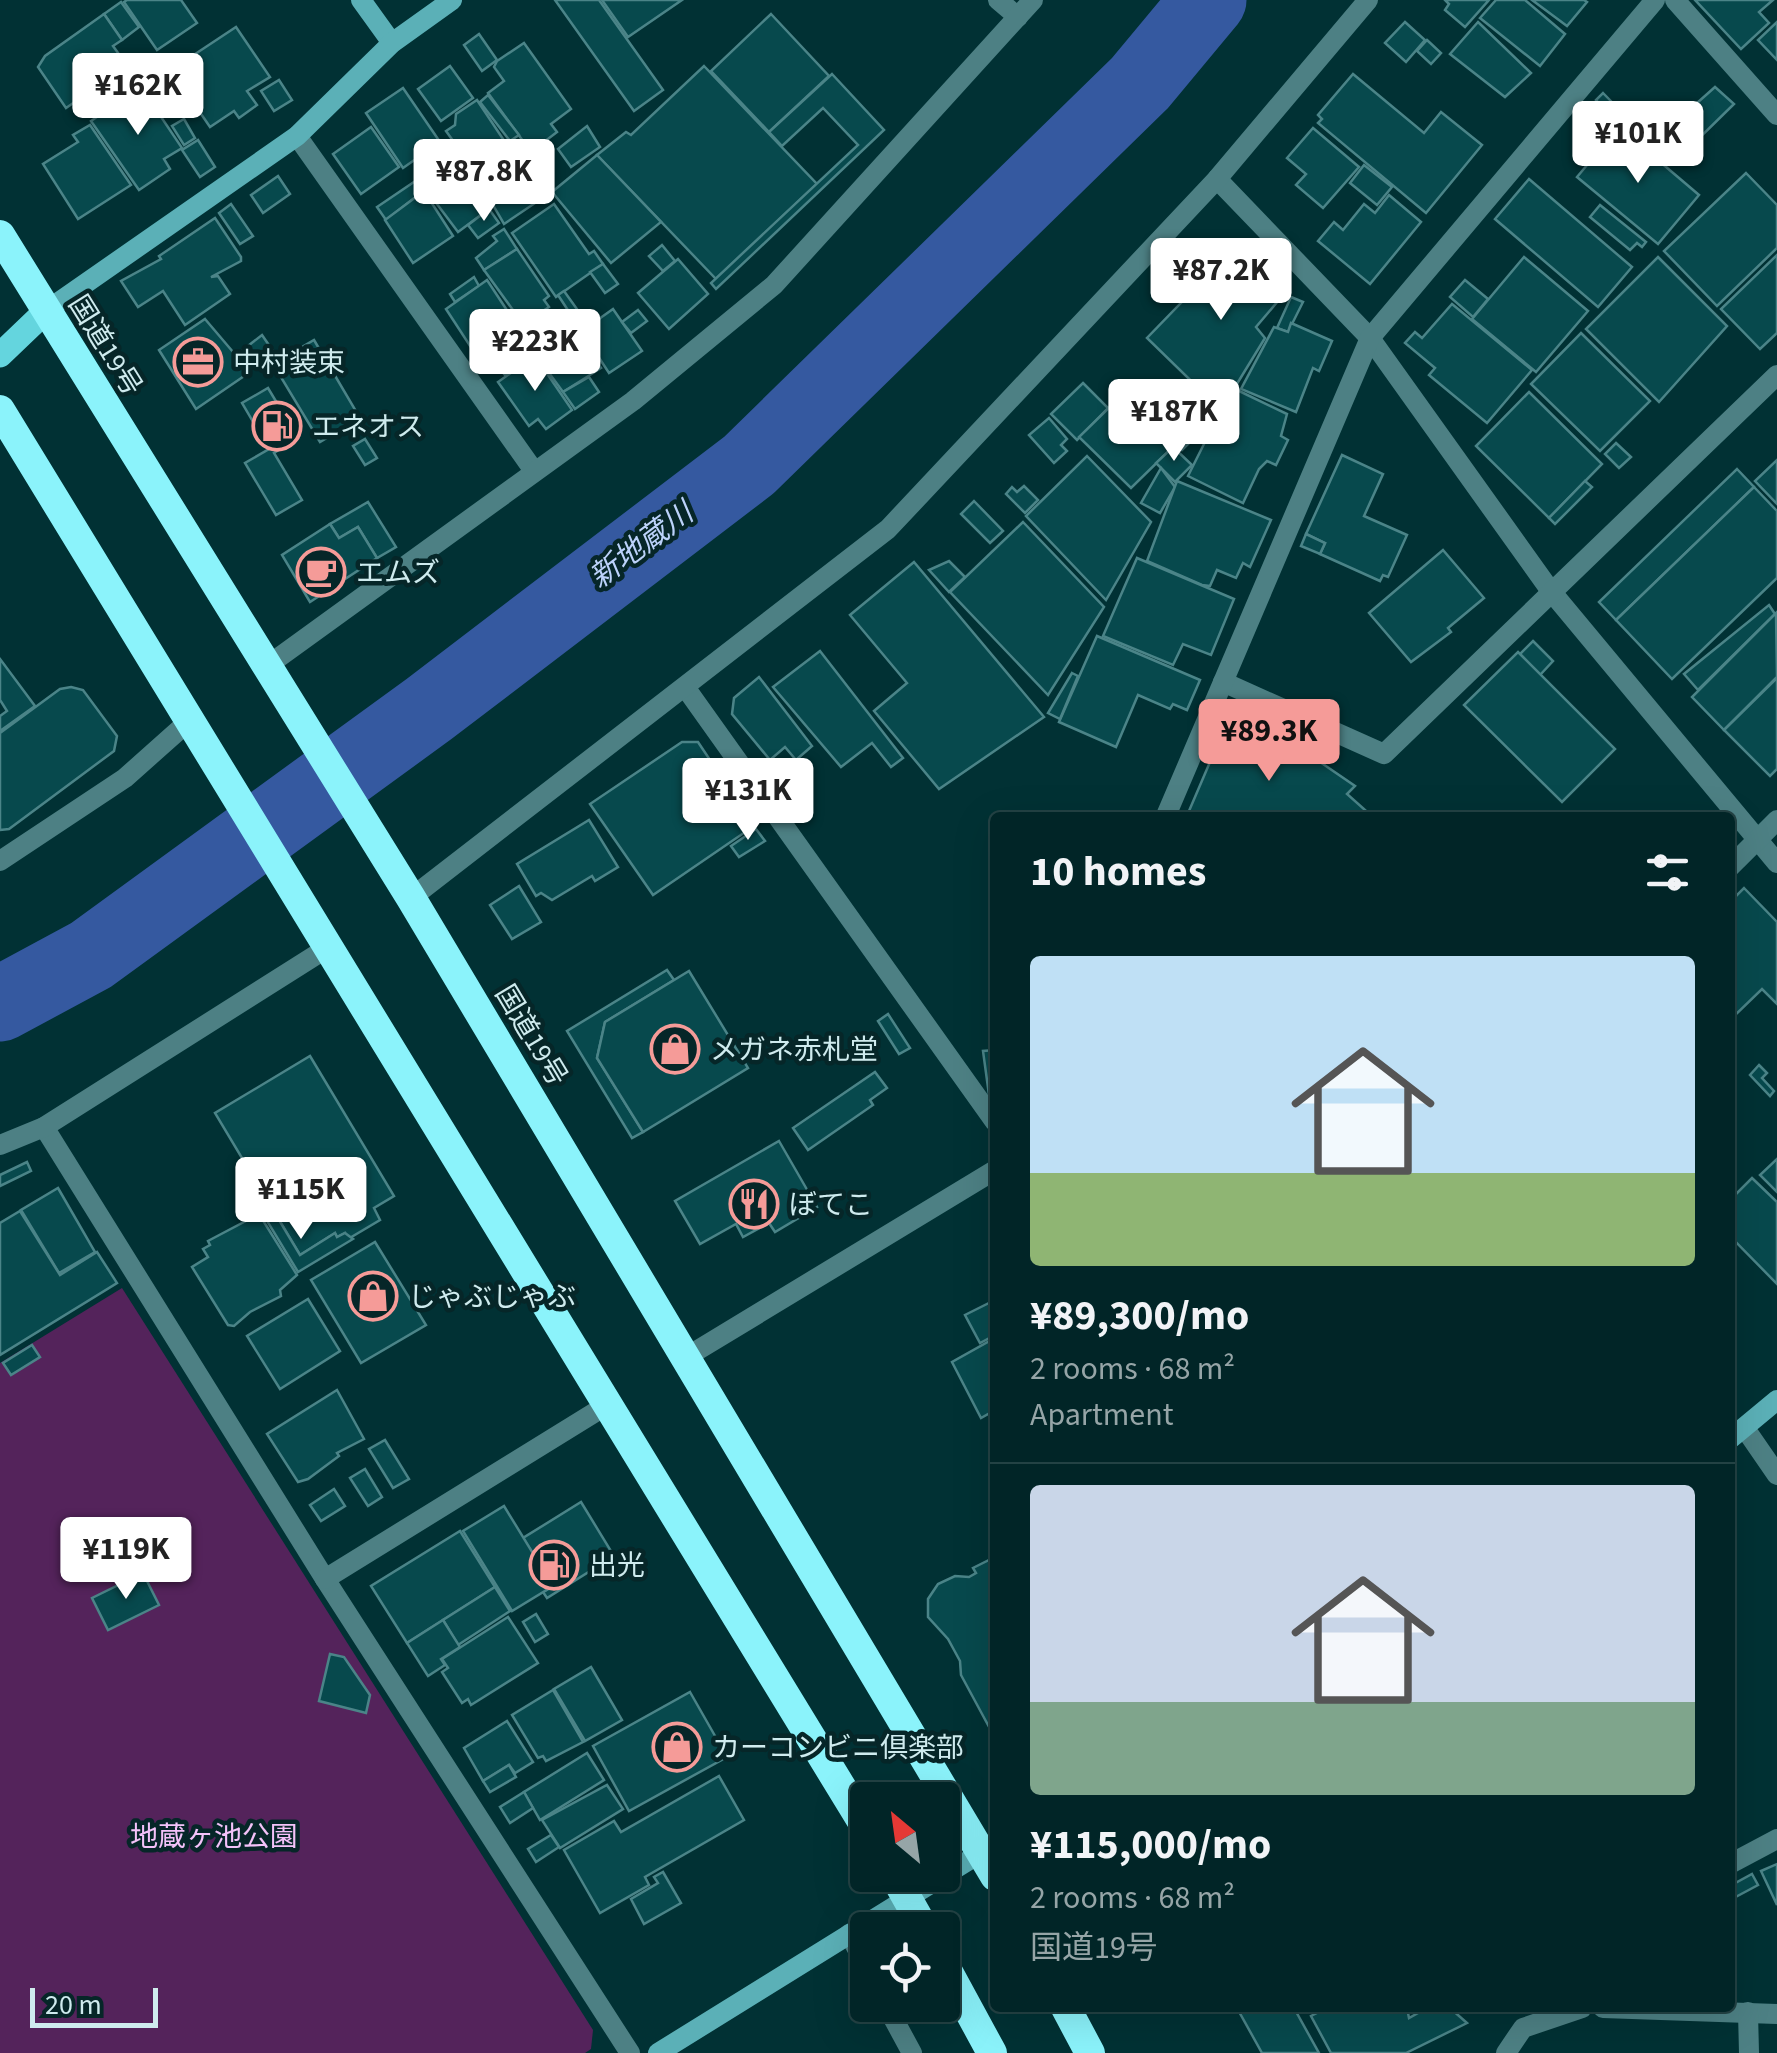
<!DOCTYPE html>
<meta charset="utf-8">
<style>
:root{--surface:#012527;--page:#0f3133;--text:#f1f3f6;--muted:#96a5a7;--line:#234244;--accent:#f59b98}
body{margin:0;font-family:"Source Sans 3","Noto Sans JP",sans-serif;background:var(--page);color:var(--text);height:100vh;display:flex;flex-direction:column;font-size:38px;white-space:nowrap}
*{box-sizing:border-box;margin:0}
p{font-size:32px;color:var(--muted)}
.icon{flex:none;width:55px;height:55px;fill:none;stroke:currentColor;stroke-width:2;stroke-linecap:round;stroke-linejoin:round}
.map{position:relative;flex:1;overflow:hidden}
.sheet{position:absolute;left:990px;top:812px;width:745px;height:1200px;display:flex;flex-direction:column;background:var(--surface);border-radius:10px;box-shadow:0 10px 40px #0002,0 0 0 2px var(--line)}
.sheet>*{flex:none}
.needle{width:65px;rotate:331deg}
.tools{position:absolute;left:850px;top:1782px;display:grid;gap:20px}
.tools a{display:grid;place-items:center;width:110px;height:110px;border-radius:10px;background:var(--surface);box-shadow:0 10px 40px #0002,0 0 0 2px var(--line);font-size:50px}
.scale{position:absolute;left:30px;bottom:25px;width:128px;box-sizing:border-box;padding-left:10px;border:5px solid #cfebee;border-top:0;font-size:28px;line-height:35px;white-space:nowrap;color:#cfebee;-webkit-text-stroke:8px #062628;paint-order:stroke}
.price{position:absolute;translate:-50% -85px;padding:0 22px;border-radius:10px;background:#fff;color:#222;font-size:32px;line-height:65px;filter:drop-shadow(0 2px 5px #0008)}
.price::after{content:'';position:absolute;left:50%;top:60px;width:30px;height:22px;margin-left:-15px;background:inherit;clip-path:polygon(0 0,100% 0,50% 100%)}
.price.active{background:var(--accent);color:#111}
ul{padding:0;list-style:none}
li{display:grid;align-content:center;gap:20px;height:530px;padding:0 40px}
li+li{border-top:2px solid var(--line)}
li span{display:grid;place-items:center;height:310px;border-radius:10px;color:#555}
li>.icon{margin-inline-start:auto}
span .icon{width:180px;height:180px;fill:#fffc;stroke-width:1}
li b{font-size:42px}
h2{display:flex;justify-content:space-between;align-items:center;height:120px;padding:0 40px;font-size:42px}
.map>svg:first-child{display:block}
.green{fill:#54235b}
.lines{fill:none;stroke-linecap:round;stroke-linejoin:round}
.river{stroke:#3559a0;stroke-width:75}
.building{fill:#07494d;stroke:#4b8488;stroke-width:2.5}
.lane{stroke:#4d8084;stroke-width:20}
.street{stroke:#4d8084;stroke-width:20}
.secondary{stroke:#5bb0b7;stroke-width:20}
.primary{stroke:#64d5de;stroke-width:25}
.highway{stroke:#8bf3fb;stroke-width:30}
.labels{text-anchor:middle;stroke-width:9;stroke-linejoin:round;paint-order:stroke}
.street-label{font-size:28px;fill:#cfebee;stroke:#062628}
.poi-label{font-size:28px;fill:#cfebee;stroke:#062628;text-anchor:start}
.park-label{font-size:28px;fill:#f3c2f9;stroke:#062628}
.water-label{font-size:30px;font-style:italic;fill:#bcd2fa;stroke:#062628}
</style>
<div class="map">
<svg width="1777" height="2053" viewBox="0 0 1777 2053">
<rect width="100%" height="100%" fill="#013134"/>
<polygon class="green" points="122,1288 593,2030 591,2049 585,2053 0,2053 0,1363"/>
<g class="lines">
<polyline class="river" points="0,1004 91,955 429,709 749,465 1140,83 1209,0"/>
</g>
<g class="building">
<polygon points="127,0 181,0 197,23 157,50 124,2"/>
<polygon points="555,0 599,0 663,90 634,111"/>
<polygon points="602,0 682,0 628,37"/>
<polygon points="1445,0 1489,0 1465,27 1445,10 1449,4"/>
<polygon points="1496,0 1525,0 1565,34 1540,66 1480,18"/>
<polygon points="1532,0 1584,0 1587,2 1567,26"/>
<polygon points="1695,0 1773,0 1759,12 1769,23 1741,49"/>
<polygon points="121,2 139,27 122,40 104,14"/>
<polygon points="104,14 122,40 113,46 121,57 103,72 108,79 66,108 38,67 45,56"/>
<polygon points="771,14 829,76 769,132 711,71"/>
<polygon points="1405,22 1425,40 1406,62 1385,43"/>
<polygon points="1478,22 1531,73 1505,97 1450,54"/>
<polygon points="1777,22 1777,60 1758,40"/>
<polygon points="236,27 270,77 247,91 257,105 239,118 234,111 210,127 171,70"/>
<polygon points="479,34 497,60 482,71 464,45"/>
<polygon points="1427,40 1441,53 1431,64 1417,51"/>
<polygon points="524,43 571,109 551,124 557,132 531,152 488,93 504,81 494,67 497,61"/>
<polygon points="450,66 473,98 441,121 418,89"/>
<polygon points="704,66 817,184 716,279 597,155 626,132 631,135"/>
<polygon points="832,74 884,130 716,289 711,283 858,145 823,108 782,146 769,132"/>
<polygon points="1353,74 1424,133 1441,112 1482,145 1426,213 1318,123 1322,119 1318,115"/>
<polygon points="279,80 292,100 274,111 261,91"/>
<polygon points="111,85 119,97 92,116 83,104"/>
<polygon points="141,87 182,148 164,159 170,169 139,190 91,121"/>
<polygon points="1715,87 1734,104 1680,157 1661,135"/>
<polygon points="403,88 440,142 403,168 366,113"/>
<polygon points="1603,93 1643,134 1636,141 1596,100"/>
<polygon points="488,95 519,135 510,141 480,102"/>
<polygon points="477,100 511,151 477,174 446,131 455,125 456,114"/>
<polygon points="184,119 195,138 184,145 172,126"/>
<polygon points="90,125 131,185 78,219 43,164 78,142 73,135"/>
<polygon points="587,126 600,147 571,167 558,149"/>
<polygon points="371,127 399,167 361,194 333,154"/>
<polygon points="1619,127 1699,195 1658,244 1577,177"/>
<polygon points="1313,128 1359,167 1323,208 1296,185 1306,174 1287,158"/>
<polygon points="1602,133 1609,139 1588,164 1581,158"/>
<polygon points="198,140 215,167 200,177 182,150"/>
<polygon points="512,150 544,197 504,224 479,181 493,172 489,166"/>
<polygon points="597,155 661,222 611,263 552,192"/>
<polygon points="450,156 453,161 422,184 418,179"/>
<polygon points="453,161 489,209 458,232 422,184"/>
<polygon points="1364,165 1392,187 1377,205 1350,183"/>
<polygon points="1746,173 1777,205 1777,248 1717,306 1664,251"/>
<polygon points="278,176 290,194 263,213 251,195"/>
<polygon points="1529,179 1632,267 1598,307 1495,219"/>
<polygon points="414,182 422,192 386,220 377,207"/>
<polygon points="424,191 453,236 413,263 385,220"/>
<polygon points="1389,195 1421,222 1370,284 1318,241 1334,222 1343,230 1364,204 1375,213"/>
<polygon points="231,204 253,236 240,244 219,213"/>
<polygon points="554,204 589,254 594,251 603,264 556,297 512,233"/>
<polygon points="1600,205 1646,242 1642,247 1637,243 1630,250 1590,217"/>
<polygon points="489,209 499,223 478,238 468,225"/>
<polygon points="215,218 241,257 241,261 211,277 218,276 230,294 185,325 163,291 138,307 121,281 161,259 159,256"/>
<polygon points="504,229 517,249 484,270 476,258 497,241 493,236"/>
<polygon points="1242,240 1289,288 1256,327 1265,338 1221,410 1147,338"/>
<polygon points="662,245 675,261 663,271 649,256"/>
<polygon points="517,249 549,296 544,300 549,307 523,324 484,270"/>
<polygon points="1777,255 1777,333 1760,349 1721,309"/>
<polygon points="1524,257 1588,311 1536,372 1472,319"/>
<polygon points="1658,257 1727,326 1659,402 1586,329"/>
<polygon points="678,259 708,294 669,329 638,293"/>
<polygon points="603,264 618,284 605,293 590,272"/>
<polygon points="474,277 479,286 455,302 450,294"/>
<polygon points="487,280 518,327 476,355 446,309"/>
<polygon points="1465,280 1488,299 1473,317 1450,297"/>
<polygon points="564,291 589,326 613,309 642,351 609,373 558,295"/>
<polygon points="1291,297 1303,302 1288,332 1277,328"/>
<polygon points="1452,304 1532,370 1487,423 1429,375 1435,368 1405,343 1415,332 1422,338"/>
<polygon points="638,310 647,321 631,333 622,322"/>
<polygon points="205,319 250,372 196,409 159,350"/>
<polygon points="1291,323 1332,341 1319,371 1313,368 1296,412 1241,389 1274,327 1288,332"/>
<polygon points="573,328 601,368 563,392 536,355"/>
<polygon points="1581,333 1650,401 1600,451 1531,384"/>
<polygon points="262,335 273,351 250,368 239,353"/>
<polygon points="314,340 360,418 320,442 273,364"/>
<polygon points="525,346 533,357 505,375 497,365"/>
<polygon points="535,356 572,410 546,429 538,419 529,426 498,382"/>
<polygon points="589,377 599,392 575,409 563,392"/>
<polygon points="1083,383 1108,408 1077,440 1051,414"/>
<polygon points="1192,383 1221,412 1182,450 1154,421"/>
<polygon points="268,388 298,438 274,453 302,500 276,515 245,463 269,449 242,403"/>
<polygon points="1237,390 1287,414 1281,436 1288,440 1276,465 1267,461 1259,469 1243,503 1188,476 1217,418 1222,420"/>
<polygon points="1529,392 1602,464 1549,518 1476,446"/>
<polygon points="1122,395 1174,446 1131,488 1079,437"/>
<polygon points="1049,418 1067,439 1061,445 1067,451 1054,463 1029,435"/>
<polygon points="365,439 377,458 365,465 353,446"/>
<polygon points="1616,443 1631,457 1619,468 1605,454"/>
<polygon points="1173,447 1192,465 1175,482 1156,463"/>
<polygon points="1342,455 1383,474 1364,516 1407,535 1388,577 1383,575 1380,581 1320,554 1325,543 1306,534"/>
<polygon points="1087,456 1151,522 1106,600 1026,516"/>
<polygon points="1777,460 1777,504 1755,481"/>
<polygon points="1161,468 1175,487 1160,513 1141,503"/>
<polygon points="1737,469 1754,487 1616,620 1599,602"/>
<polygon points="1177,481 1271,520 1250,567 1243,563 1236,578 1217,570 1210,586 1202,585 1147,561"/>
<polygon points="1585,481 1592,487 1555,524 1549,518"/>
<polygon points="1024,486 1038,500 1025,513 1006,494 1012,487 1017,492"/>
<polygon points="1754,487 1777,511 1777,578 1672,679 1616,620"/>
<polygon points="974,501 1003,531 990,543 961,514"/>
<polygon points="368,502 396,547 377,558 358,527 339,538 330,524"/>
<polygon points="1023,522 1104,607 1048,695 950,592"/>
<polygon points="330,524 339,538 358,527 377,558 310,602 282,555"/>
<polygon points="1306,534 1325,543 1320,554 1301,546"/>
<polygon points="1443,550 1484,598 1448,628 1451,632 1411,662 1369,613"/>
<polygon points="1137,558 1234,599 1211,655 1183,644 1173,665 1103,636"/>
<polygon points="949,561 965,577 949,592 929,570"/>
<polygon points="914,562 1044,717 939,789 874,711 907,683 850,615"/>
<polygon points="1769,605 1775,614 1698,690 1684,674"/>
<polygon points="1776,613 1777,677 1724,730 1692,697"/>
<polygon points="1097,636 1200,680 1187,710 1173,704 1170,709 1138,695 1116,747 1059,722"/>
<polygon points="1533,641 1553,661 1540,675 1520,654"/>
<polygon points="820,651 903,758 891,767 872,743 841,767 773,687"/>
<polygon points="1518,652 1615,749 1562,802 1464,705"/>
<polygon points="0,659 35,706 0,731 0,716 7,711 0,700"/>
<polygon points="1072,673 1078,676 1060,719 1048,713"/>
<polygon points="759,677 812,746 796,760 785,747 770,760 732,714 734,698"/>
<polygon points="1777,678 1777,769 1770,776 1724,730"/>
<polygon points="71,687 83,690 117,736 114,751 9,829 0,830 0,733 60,689"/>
<polygon points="1228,720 1298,759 1304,751 1355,786 1347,794 1374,818 1186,818"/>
<polygon points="682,742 698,742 754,826 653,895 590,804"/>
<polygon points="589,820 618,867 595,881 592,876 552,900 541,893 536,896 517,864"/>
<polygon points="756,829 765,841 739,857 731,846"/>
<polygon points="519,886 541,922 512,939 490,905"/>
<polygon points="1744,888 1777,922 1777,1004 1762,989 1730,1020 1730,902"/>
<polygon points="667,970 674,980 605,1022 597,1058 643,1132 632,1138 567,1031"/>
<polygon points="689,971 748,1068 643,1132 597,1058 605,1022"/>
<polygon points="888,1014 910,1048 899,1054 878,1021"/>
<polygon points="995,1050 995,1094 989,1095 983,1051"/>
<polygon points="310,1056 394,1196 374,1208 380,1220 348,1239 345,1233 337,1237 335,1233 300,1255 215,1113"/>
<polygon points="1759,1065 1767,1073 1762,1078 1774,1091 1770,1096 1750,1075"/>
<polygon points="875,1072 887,1088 870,1100 873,1105 808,1150 793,1128"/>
<polygon points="779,1141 817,1207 775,1232 769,1223 743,1237 736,1224 700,1244 675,1201"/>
<polygon points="1777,1159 1777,1192 1760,1175"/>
<polygon points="27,1162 31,1171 0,1186 0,1175"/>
<polygon points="1752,1178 1777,1202 1777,1284 1730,1236 1730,1200"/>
<polygon points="58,1188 95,1252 59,1273 21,1210"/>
<polygon points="267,1200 300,1255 335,1233 337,1237 345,1233 353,1239 298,1272 258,1206"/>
<polygon points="20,1211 60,1275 97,1252 117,1283 0,1355 0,1223"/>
<polygon points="259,1214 297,1275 280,1290 281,1296 250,1312 234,1326 228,1325 192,1267 208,1257 203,1249 210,1245 208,1241"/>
<polygon points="375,1242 426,1325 361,1363 311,1280"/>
<polygon points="308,1299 340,1351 280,1389 247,1336"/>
<polygon points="995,1300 995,1335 980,1343 965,1315"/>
<polygon points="995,1338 995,1410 981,1418 952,1362"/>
<polygon points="32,1345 40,1357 11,1375 3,1363"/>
<polygon points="337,1390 364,1439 337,1453 339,1456 308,1479 298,1482 267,1434"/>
<polygon points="385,1440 409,1479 393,1488 369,1449"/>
<polygon points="365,1469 382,1497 368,1506 350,1478"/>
<polygon points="334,1489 345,1506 321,1521 310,1505"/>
<polygon points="581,1502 614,1556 547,1598 543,1592 553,1586 523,1538"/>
<polygon points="504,1506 553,1586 512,1611 463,1531"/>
<polygon points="460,1531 495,1587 407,1643 371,1586"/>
<polygon points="995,1557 995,1738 961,1675 960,1661 948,1639 928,1617 928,1599 938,1584 955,1576 969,1577 976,1573 973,1568"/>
<polygon points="143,1573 159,1605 108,1630 92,1598"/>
<polygon points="495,1587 510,1611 458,1645 443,1620"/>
<polygon points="536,1614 548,1634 535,1642 523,1622"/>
<polygon points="508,1617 538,1663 471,1705 468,1699 462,1703 442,1672 448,1668 442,1659"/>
<polygon points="443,1620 460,1647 441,1659 445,1665 428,1676 407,1643"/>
<polygon points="330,1654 344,1657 370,1695 366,1713 319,1701"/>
<polygon points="591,1667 622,1720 585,1741 554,1689"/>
<polygon points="553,1690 583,1742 546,1761 543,1756 538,1758 512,1715"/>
<polygon points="690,1692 727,1757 629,1811 593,1746"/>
<polygon points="507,1721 533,1762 515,1773 509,1765 483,1781 464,1748"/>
<polygon points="587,1753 604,1780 540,1820 524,1792"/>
<polygon points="509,1765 516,1777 490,1792 483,1781"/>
<polygon points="719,1776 744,1820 645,1877 649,1885 600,1913 564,1850 614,1821 621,1832"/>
<polygon points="607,1785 623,1809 560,1848 542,1820"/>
<polygon points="524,1792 533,1808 510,1823 500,1807"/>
<polygon points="551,1835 559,1847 536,1862 528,1849"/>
<polygon points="1777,1864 1777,1905 1761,1871"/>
<polygon points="663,1872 681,1903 644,1924 631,1899 658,1883 654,1877"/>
<polygon points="1752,1874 1758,1885 1730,1900 1730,1886"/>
<polygon points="1237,2008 1294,2008 1319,2053 1262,2053"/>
<polygon points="1327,2008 1407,2008 1409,2018 1427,2008 1450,2008 1467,2023 1406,2053 1331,2053 1311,2016"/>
</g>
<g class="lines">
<g class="lane">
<polyline points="1603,2008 1777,2014"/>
<polyline points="1748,2012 1749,2053"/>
<polyline points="1506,2053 1523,2028 1582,2008"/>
</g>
<g class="street">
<polyline points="998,0 1018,17"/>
<polyline points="1675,0 1777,115"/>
<polyline points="297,136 534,471"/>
<polyline points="1217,179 1370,338 1550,590 1777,863"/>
<polyline points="267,666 633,401 774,285 1033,0"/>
<polyline points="1223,682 1384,754 1777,375"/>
<polyline points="685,687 995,1122"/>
<polyline points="1165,818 1370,338 1655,0"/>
<polyline points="0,861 125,778 189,721"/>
<polyline points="1730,867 1777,820"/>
<polyline points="411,898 888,529 1217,179 1368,0"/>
<polyline points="44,1127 325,1579 630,2053"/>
<polyline points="0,1145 44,1127 327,948"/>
<polyline points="688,1356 995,1170"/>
<polyline points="1746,1430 1777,1475"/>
<polyline points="325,1579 610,1403"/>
<polyline points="1730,1864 1777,1839"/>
<polyline points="849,1934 868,1969"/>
<polyline points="886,2005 912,2053"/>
</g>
<g class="secondary">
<polyline points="361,0 392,43"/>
<polyline points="46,311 297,136 392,43 452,0"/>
<polyline points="1730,1439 1777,1400"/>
<polyline points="658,2053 995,1844"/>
</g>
<polyline class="primary" points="0,355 46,311"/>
<g class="highway">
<polyline points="0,235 411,898 995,1876"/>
<polyline points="0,410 868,1831"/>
<polyline points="894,1875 925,1930"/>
<polyline points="942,1961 992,2053"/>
<polyline points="1066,2008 1090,2053"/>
</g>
</g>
<defs>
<g id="office-ring" transform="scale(2.5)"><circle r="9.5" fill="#062628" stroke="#f59b98" stroke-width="1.5"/><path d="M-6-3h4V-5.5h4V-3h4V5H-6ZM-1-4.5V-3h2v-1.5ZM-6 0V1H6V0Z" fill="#f59b98"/></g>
<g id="fuel-ring" transform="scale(2.5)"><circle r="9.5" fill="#062628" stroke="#f59b98" stroke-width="1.5"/><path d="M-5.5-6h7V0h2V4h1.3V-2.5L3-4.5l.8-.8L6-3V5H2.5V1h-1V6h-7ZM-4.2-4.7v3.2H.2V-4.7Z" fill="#f59b98"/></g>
<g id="cafe-ring" transform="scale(2.5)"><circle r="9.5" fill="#062628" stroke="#f59b98" stroke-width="1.5"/><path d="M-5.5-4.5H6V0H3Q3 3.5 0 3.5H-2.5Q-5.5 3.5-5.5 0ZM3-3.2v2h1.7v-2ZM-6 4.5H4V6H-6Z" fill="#f59b98"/></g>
<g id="shop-ring" transform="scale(2.5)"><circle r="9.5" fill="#062628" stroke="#f59b98" stroke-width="1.5"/><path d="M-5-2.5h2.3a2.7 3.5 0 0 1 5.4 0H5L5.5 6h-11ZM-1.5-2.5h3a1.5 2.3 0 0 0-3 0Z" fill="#f59b98"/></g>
<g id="restaurant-ring" transform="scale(2.5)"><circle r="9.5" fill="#062628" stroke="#f59b98" stroke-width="1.5"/><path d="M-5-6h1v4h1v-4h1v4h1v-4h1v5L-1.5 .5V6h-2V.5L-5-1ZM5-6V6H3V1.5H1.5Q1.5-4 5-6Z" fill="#f59b98"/></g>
</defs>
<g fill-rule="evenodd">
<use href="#office-ring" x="198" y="362"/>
<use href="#fuel-ring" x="277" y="426"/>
<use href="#cafe-ring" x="321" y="572"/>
<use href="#shop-ring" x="675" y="1049"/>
<use href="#restaurant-ring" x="754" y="1204"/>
<use href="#shop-ring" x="373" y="1296"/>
<use href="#fuel-ring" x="554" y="1565"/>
<use href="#shop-ring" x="677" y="1747"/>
</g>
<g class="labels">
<g class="street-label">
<text transform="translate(106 345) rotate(58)" y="10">国道19号</text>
<text transform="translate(532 1035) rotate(59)" y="10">国道19号</text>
</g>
<g class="poi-label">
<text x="233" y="372">中村装束</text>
<text x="312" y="436">エネオス</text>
<text x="356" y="582">エムズ</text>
<text x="710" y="1059">メガネ赤札堂</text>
<text x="789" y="1214">ぼてこ</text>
<text x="408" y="1306">じゃぶじゃぶ</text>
<text x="589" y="1575">出光</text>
<text x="712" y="1757">カーコンビニ倶楽部</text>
</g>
<g class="park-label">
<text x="214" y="1846">地蔵ヶ池公園</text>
</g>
<g class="water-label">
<text transform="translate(641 545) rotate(-37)" y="10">新地蔵川</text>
</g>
</g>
</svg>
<div class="tools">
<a><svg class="needle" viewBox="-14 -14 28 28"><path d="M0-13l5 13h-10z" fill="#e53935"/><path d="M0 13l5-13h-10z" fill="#96a5a7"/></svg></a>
<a><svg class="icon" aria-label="locate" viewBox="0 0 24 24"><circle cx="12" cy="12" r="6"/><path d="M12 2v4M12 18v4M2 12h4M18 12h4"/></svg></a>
</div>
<div class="scale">20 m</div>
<b class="price" style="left:138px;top:138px">¥162K</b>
<b class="price" style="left:1638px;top:186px">¥101K</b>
<b class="price" style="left:484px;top:224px">¥87.8K</b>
<b class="price" style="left:1221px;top:323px">¥87.2K</b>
<b class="price" style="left:535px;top:394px">¥223K</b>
<b class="price" style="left:1174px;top:464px">¥187K</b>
<b class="price active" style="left:1269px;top:784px">¥89.3K</b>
<b class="price" style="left:748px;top:843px">¥131K</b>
<b class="price" style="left:301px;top:1242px">¥115K</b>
<b class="price" style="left:126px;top:1602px">¥119K</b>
<section class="sheet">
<h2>10 homes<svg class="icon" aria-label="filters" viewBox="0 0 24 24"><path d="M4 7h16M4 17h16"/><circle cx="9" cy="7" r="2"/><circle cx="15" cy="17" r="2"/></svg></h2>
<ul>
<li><span style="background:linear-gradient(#bfe0f5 70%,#8fb573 0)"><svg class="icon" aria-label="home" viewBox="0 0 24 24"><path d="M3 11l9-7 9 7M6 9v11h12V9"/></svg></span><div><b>¥89,300/mo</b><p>2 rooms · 68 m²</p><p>Apartment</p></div></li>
<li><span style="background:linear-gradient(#c9d6e8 70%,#7fa58c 0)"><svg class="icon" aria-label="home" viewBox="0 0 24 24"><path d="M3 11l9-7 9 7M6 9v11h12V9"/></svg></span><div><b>¥115,000/mo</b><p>2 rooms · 68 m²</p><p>国道19号</p></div></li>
</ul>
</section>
</div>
